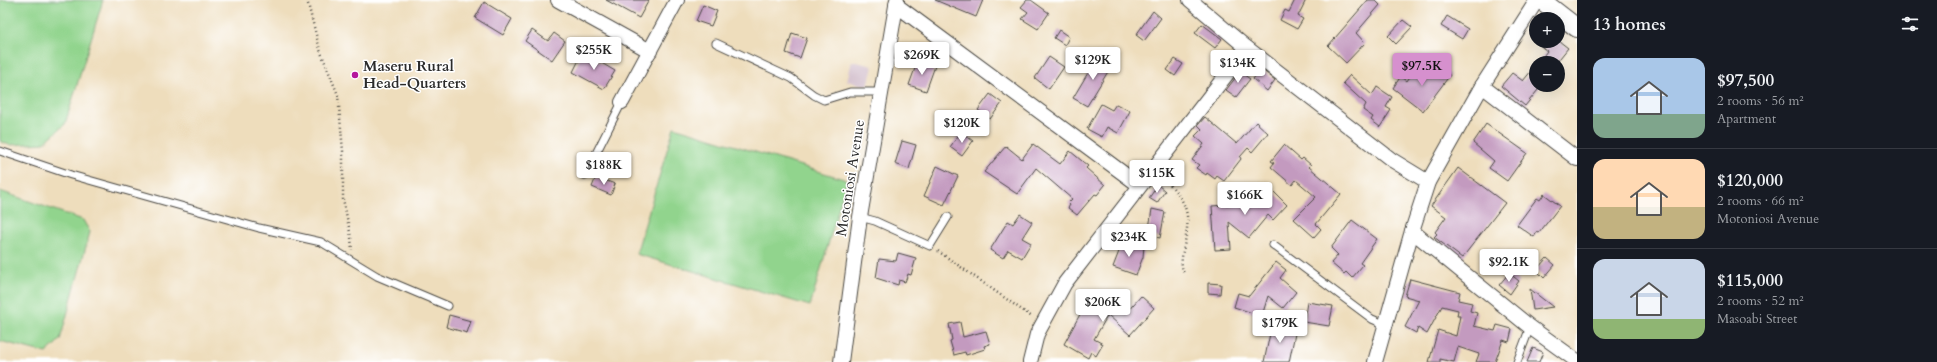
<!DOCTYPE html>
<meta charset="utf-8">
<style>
:root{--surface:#171b24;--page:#242831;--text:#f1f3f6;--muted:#9ea1a6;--line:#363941;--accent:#d690ce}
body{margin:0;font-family:Cardo,serif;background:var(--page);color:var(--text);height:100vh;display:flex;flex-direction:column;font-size:15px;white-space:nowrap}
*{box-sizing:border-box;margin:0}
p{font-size:13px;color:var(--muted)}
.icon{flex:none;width:22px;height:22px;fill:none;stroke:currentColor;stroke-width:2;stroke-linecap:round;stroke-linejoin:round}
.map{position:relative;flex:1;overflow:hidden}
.sheet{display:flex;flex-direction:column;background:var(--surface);width:360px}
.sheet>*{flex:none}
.controls{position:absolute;left:1529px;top:12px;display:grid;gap:8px}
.controls a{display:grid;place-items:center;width:36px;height:36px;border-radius:50%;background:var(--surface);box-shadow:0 4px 16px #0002;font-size:20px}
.price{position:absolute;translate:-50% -34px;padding:0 9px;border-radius:4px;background:#fff;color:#222;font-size:13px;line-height:26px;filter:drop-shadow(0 1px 2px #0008)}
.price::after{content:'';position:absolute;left:50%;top:24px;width:12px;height:9px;margin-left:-6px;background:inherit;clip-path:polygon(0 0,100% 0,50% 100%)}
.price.on{background:var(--accent);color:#111}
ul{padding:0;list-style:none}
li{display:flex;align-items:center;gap:12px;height:100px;padding:0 16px}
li+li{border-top:1px solid var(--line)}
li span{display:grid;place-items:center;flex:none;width:112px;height:80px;border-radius:12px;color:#555}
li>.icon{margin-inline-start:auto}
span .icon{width:48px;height:48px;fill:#fffc;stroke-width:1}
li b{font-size:17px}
h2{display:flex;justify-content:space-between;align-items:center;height:48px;padding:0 16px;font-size:17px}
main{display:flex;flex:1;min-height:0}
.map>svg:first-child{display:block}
.industrial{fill:#d1bdcb}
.green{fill:#91d48d;stroke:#5e805c}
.building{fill:#c39abf}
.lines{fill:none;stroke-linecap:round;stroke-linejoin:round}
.service-casing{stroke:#484641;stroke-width:9}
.minor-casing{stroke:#484641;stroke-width:16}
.tertiary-casing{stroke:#484641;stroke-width:20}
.path{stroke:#484641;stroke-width:2.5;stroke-dasharray:1 3;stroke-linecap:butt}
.service{stroke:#fff;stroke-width:7}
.minor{stroke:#fff;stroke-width:14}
.tertiary{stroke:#fff;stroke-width:18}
.poi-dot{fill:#b5179e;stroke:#fff;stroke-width:1.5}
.labels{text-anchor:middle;stroke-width:3;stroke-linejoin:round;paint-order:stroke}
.poi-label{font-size:15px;font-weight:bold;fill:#2b2b2b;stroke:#fff;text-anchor:start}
.street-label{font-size:15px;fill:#2b2b2b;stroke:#fff}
</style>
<main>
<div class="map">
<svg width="1577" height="362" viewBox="0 0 1577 362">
<rect width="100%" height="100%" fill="#fff"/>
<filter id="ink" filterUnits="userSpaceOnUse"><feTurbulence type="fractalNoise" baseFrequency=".025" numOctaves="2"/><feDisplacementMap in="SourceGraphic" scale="8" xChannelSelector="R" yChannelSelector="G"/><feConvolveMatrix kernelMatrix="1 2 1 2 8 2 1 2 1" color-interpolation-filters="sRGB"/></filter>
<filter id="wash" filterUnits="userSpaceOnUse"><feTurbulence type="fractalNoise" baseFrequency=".012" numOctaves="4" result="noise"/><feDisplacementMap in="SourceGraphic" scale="16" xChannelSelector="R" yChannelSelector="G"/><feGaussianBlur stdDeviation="0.9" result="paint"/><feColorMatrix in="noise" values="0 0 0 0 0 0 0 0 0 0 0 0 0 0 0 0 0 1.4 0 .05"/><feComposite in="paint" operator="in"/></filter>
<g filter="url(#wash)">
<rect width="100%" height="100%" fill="#eeddbc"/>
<polygon class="industrial" points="852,61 873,66 868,86 847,81"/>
<g class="green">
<polygon points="0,0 103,0 65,124 44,143 9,145 0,141"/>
<polygon points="674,127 847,180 810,306 636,254"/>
<polygon points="0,191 83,220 90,232 60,340 46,353 0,341"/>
</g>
<g id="blocks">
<g class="building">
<polygon points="606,0 649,0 639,18"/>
<polygon points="935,0 983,0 976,17"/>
<polygon points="1027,0 1031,0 1049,13 1038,29 1022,19 1028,12 1021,7"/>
<polygon points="1295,0 1306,0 1298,16 1303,19 1297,29 1280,20 1285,10 1289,12"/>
<polygon points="1368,0 1375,0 1380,5 1356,33 1365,43 1346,63 1328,46"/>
<polygon points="484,2 512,19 503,35 475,18"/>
<polygon points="703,5 717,11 711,26 696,21"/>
<polygon points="1153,11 1161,18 1144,41 1136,35"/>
<polygon points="1447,16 1468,29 1462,39 1441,26"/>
<polygon points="1403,20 1412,27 1396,44 1388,36"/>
<polygon points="1202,24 1222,39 1215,48 1195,33"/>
<polygon points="532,30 548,41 554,33 565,41 552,60 525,41"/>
<polygon points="1059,30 1069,37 1065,45 1054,38"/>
<polygon points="792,33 807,38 800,58 786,53"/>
<polygon points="1534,41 1559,41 1568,48 1556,63 1538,63 1547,51"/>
<polygon points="583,52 615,71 604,89 573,72"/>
<polygon points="1098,56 1112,65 1087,106 1073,98"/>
<polygon points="1049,57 1064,67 1049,89 1035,78"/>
<polygon points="1175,59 1183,64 1175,76 1167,70"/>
<polygon points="918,60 935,66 926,91 909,85"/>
<polygon points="1432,64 1450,75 1423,111 1393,88 1401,76 1407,81 1413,72 1422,79"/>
<polygon points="1536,65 1536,85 1542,85 1525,106 1501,86 1512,73 1523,81"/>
<polygon points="1261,69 1275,80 1267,91 1253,79"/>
<polygon points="1240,72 1250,79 1236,97 1226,90"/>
<polygon points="1350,75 1372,95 1377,87 1392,97 1386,107 1391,110 1380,127 1371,120 1373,117 1363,110 1366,104 1343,83"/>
<polygon points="990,94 1002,103 990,119 978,110"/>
<polygon points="1101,104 1112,110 1116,104 1130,111 1118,133 1107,127 1102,137 1087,129"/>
<polygon points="1205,117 1237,144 1256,122 1268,133 1252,152 1248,148 1240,157 1241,159 1224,181 1217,176 1215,179 1207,173 1206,175 1196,168 1199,165 1192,160 1204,144 1195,136 1202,129 1198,125"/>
<polygon points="1486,124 1527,153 1507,181 1489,168 1494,161 1473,143"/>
<polygon points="961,132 973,141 962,156 950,147"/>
<polygon points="902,141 916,145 909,169 895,164"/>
<polygon points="1033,144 1060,164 1070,151 1088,166 1086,168 1105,185 1097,195 1095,194 1077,215 1068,208 1070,205 1068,203 1072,199 1036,168 1017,194 984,172 1006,146 1022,159"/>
<polygon points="1284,145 1301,160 1303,158 1311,165 1309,167 1341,194 1316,224 1321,229 1314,237 1294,219 1316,197 1296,180 1292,185 1271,167 1274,163 1271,161"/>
<polygon points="937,166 958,176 944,205 924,196"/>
<polygon points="1458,168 1505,203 1462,258 1434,237 1437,234 1435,232 1446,217 1431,206"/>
<polygon points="596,177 615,184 611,195 592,187"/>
<polygon points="1158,185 1165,191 1157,203 1149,198"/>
<polygon points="1268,186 1287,205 1273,220 1268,215 1249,238 1229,222 1231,249 1215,250 1212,206 1238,204 1247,192 1255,199"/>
<polygon points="1544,194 1560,206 1539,233 1537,232 1534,237 1517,225 1537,198 1540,200"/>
<polygon points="1152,209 1165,212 1160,238 1148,235"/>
<polygon points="1020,214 1032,222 1022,238 1031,243 1022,258 1008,250 1003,258 990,250 1008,221 1013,224"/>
<polygon points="1352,220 1377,239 1360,263 1363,265 1352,278 1346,272 1344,274 1331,263 1338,255 1331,248"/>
<polygon points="1123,241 1135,245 1144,246 1143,257 1136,275 1113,267"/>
<polygon points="898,253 916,258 911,275 908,274 905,282 899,280 898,285 876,278 879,259 896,261"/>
<polygon points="1547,258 1555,265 1544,278 1536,270"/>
<polygon points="1276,262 1286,270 1280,278 1296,292 1283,308 1268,296 1262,316 1234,307 1238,293 1249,296"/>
<polygon points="1509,273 1519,281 1510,294 1499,285"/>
<polygon points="1410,279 1460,292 1458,300 1472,303 1470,311 1477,313 1474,326 1495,331 1497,325 1512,329 1509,342 1503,340 1495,362 1476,362 1479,354 1458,347 1454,362 1440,359 1440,362 1429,362 1438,330 1456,336 1460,316 1457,316 1458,310 1442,306 1427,334 1418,328 1416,333 1405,327 1419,300 1405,296"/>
<polygon points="1208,283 1221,284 1220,294 1208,293"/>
<polygon points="1530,289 1553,307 1533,310"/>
<polygon points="1092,292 1126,313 1141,296 1154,308 1130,335 1108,315 1094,339 1103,344 1096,356 1091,352 1088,358 1064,344"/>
<polygon points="1307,302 1333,306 1329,326 1304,322"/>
<polygon points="449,315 471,321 467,333 446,327"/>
<polygon points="960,322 963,337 986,331 990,344 984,346 985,349 966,355 965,352 954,355 950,341 952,340 949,324"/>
<polygon points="1272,324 1296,329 1289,362 1264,362"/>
<polygon points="1533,348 1543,352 1539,362 1527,362"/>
</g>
</g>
</g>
<g filter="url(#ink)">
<use href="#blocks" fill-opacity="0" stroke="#484641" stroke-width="1"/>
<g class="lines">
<g class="service-casing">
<g id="service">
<polyline points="716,43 791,78 814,95 824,100 850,92 880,92"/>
<polyline points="0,151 71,175 188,208 259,228 321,242 377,276 448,306"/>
<polyline points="585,175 622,102"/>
<polyline points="860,217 875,221 930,246 948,217"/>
<polyline points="1273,245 1372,319 1386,325"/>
<polyline points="1517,362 1530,327"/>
</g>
</g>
<g class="minor-casing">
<g id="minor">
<polyline points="558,0 650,51"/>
<polyline points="1190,0 1247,48 1392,160 1428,182"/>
<polyline points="896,5 1139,185"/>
<polyline points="1482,86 1577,159"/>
<polyline points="622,102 677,0"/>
<polyline points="1412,231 1530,327 1577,361"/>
<polyline points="841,362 860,217 897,0"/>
<polyline points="1030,362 1037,334 1065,283 1247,48"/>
<polyline points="1375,362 1412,231 1428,182 1482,86 1537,0"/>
</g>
</g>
<g class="tertiary-casing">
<polyline id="tertiary" points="1541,0 1577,28"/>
</g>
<g class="path">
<polyline points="307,0 320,50 338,95 343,151 343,199 351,237 352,250"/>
<path d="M1162 176C1186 201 1192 211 1184 246 1182 257 1180 263 1184 274"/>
<polyline points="938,251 1032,317"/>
</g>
<use href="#service" class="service"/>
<use href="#minor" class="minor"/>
<use href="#tertiary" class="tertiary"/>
</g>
</g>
<circle class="poi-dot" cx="355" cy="75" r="4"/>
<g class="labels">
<g class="poi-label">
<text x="363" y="71">Maseru Rural<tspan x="363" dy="17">Head-Quarters</tspan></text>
</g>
<g class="street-label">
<text transform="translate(850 178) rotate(-81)" y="5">Motoniosi Avenue</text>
</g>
</g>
</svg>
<div class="controls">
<a>+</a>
<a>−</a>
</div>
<b class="price" style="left:594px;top:71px">$255K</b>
<b class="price" style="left:922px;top:76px">$269K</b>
<b class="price" style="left:1093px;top:81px">$129K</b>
<b class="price" style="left:1238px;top:84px">$134K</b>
<b class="price on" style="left:1422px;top:87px">$97.5K</b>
<b class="price" style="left:962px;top:144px">$120K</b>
<b class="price" style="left:604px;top:186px">$188K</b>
<b class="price" style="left:1157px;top:194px">$115K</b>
<b class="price" style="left:1245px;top:216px">$166K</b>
<b class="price" style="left:1129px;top:258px">$234K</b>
<b class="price" style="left:1509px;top:283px">$92.1K</b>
<b class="price" style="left:1103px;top:323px">$206K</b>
<b class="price" style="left:1280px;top:344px">$179K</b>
</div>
<section class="sheet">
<h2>13 homes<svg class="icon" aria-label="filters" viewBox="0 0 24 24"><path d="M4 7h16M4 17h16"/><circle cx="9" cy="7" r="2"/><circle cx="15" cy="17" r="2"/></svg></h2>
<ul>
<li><span style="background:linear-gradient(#a9c7e8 70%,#7fa58c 0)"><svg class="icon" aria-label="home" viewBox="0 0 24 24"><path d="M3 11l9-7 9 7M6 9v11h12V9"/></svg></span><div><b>$97,500</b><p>2 rooms · 56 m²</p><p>Apartment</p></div></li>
<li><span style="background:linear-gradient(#ffd9b3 60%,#c2b280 0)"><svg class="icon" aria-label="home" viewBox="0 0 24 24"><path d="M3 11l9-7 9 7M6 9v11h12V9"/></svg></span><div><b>$120,000</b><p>2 rooms · 66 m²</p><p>Motoniosi Avenue</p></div></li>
<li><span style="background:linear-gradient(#c9d6e8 75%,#8fb573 0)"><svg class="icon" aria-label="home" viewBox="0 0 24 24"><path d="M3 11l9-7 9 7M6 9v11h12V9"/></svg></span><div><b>$115,000</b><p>2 rooms · 52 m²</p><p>Masoabi Street</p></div></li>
</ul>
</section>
</main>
